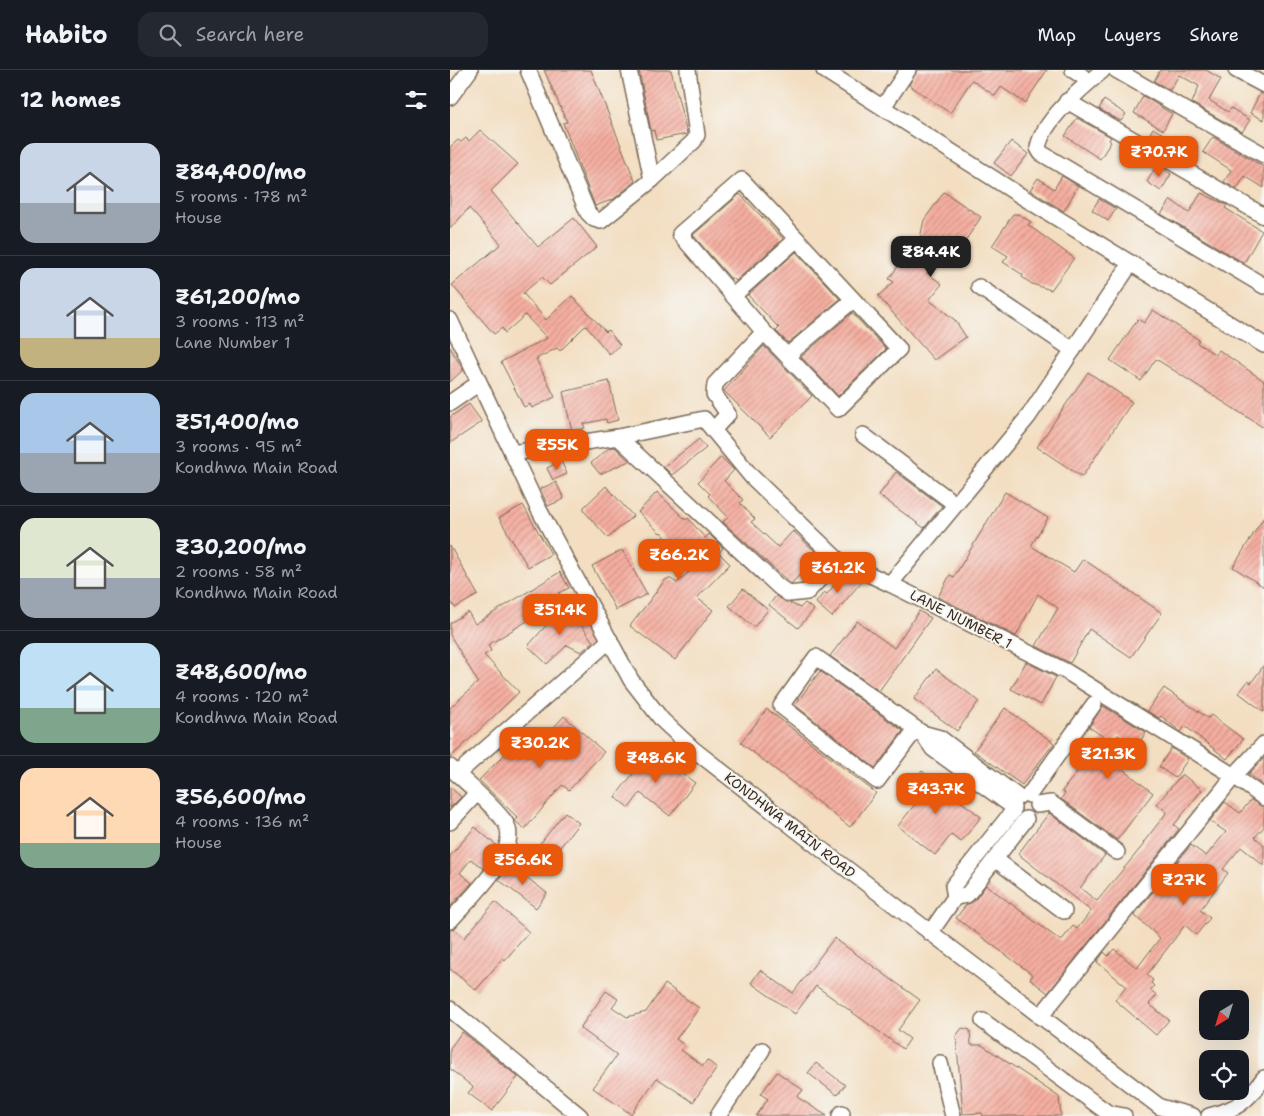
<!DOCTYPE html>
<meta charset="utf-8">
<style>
:root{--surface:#171b24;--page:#242831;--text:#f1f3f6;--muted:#9ea1a6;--line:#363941;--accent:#ea580c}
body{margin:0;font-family:"Shantell Sans",sans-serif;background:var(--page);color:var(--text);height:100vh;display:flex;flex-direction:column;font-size:19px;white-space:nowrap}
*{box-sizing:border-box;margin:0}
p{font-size:16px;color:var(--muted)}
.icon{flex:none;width:28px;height:28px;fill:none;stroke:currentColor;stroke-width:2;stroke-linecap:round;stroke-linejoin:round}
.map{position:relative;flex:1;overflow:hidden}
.details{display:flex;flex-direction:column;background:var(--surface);width:450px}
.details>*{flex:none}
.needle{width:32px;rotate:218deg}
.fabs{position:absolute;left:749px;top:920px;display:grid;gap:10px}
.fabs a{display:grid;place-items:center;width:50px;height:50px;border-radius:10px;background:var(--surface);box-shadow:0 5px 20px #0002;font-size:25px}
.price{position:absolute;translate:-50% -42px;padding:0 11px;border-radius:10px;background:var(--accent);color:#fff;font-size:16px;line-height:32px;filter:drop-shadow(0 1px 2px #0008)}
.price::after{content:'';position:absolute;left:50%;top:30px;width:15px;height:11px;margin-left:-8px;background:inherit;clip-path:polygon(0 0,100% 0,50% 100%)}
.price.current{background:#222;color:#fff}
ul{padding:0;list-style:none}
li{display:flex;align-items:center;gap:15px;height:125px;padding:0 20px}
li+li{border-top:1px solid var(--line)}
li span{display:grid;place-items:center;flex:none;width:140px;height:100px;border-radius:15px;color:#555}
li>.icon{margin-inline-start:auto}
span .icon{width:60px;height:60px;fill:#fffc;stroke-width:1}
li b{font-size:21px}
h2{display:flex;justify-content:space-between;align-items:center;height:60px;padding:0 20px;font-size:21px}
header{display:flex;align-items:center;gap:30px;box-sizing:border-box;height:70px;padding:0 25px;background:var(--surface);border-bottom:1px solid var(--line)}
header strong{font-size:24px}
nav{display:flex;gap:28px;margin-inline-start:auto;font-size:18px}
.search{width:350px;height:45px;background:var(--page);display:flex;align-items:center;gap:12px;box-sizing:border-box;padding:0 18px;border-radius:15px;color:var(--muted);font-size:19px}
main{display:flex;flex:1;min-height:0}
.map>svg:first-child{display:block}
.building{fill:url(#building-hatch)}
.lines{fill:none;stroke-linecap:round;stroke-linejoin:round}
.street-casing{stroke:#7b6957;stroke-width:18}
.street{stroke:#fff;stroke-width:15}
.labels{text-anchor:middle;stroke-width:4;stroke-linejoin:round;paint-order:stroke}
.street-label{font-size:14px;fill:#3b2a1e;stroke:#f6f6f2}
</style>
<header>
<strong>Habito</strong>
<div class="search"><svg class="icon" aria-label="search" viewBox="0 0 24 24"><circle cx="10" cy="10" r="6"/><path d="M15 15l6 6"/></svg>Search here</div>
<nav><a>Map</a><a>Layers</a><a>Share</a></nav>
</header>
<main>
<section class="details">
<h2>12 homes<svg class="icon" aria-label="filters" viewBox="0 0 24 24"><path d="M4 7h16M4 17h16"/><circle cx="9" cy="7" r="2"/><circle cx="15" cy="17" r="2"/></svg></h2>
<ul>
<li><span style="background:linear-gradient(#c9d6e8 60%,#9aa5b1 0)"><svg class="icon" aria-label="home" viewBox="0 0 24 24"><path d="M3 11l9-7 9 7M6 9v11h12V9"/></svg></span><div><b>₹84,400/mo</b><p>5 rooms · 178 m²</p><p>House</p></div></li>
<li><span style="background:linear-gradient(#c9d6e8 70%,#c2b280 0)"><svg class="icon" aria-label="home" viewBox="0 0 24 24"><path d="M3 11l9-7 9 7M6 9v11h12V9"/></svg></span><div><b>₹61,200/mo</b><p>3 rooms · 113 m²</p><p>Lane Number 1</p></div></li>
<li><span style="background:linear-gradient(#a9c7e8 60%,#9aa5b1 0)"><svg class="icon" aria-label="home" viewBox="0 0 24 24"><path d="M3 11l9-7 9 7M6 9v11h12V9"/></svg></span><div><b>₹51,400/mo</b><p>3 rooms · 95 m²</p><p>Kondhwa Main Road</p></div></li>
<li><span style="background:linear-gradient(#dfe7d0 60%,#9aa5b1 0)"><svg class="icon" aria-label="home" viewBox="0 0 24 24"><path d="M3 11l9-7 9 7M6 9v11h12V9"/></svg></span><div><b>₹30,200/mo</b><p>2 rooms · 58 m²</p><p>Kondhwa Main Road</p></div></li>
<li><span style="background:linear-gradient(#bfe0f5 65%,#7fa58c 0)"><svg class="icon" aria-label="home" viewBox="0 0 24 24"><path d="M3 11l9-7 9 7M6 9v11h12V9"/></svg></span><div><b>₹48,600/mo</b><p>4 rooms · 120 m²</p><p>Kondhwa Main Road</p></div></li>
<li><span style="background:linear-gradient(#ffd9b3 75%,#7fa58c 0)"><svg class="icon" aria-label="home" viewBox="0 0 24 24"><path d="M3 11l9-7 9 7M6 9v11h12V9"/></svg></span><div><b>₹56,600/mo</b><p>4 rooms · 136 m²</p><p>House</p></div></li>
</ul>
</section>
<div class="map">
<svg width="814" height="1046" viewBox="0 0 814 1046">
<defs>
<pattern id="building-hatch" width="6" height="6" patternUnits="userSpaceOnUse" patternTransform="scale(1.25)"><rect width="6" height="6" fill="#f6afa1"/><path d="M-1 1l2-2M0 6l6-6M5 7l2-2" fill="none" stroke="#c88f83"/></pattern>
</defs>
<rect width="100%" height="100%" fill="#f6f6f2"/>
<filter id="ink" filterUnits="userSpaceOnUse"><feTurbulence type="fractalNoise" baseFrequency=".02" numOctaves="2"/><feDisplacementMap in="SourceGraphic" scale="10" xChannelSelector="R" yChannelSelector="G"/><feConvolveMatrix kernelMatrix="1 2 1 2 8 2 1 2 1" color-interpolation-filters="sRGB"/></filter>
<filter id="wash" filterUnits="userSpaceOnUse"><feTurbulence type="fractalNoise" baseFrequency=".0096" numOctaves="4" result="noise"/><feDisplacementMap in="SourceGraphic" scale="20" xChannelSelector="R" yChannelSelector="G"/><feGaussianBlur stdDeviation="1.12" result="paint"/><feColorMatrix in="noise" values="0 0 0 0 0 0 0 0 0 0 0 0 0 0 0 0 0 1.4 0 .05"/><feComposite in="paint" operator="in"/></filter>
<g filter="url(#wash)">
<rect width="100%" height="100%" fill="#f3dec1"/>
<g id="blocks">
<g class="building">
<polygon points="94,0 141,0 185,111 164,129 145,136 113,53 117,52"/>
<polygon points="189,0 221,0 237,64 206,70 204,60 201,61"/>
<polygon points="467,0 597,0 575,33 551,17 545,26 522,10 500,43 459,15"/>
<polygon points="710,0 756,0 771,9 759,30 778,42 781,38 800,50 792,62 742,33 749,16 729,5 720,20 704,11"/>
<polygon points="810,23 814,24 814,50 800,43"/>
<polygon points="693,26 722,44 713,60 684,43"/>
<polygon points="654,30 676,44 671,51 649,39"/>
<polygon points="627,48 661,67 659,70 661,72 650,89 615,66"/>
<polygon points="703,58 718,67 713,76 698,67"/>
<polygon points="30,60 68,94 41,121 88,177 124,148 147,177 100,215 92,207 73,223 96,250 122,226 156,262 158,260 170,275 159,284 136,256 134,257 110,281 107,278 86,289 105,327 82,338 80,334 74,337 51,292 97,268 75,245 55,263 52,258 44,264 2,215 51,174 19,138 0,159 0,77 8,70 11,72 16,68 19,71"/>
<polygon points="763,67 814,97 814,118 795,106 787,119 774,112 781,100 753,82"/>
<polygon points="561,71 578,84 561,106 544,93"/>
<polygon points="707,95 721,104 711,121 697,112"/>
<polygon points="612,106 628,116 614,141 580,120 588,108 604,119"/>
<polygon points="494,122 531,147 502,191 491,183 477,203 492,214 479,230 505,250 516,267 484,290 428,226 444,212 439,209 455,186 466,194 479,175 470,168 474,150"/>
<polygon points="751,123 777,135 775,138 812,161 794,193 711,144 721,130 739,143"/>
<polygon points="290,124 333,169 286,211 282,207 281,209 243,165"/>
<polygon points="649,129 666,139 658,151 642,140"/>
<polygon points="563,144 568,144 581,152 578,155 624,188 601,220 582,214 572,207 573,205 553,192 558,186 542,176"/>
<polygon points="346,182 390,229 338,273 326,261 329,258 298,225"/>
<polygon points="703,240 749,270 747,273 766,285 769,280 814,311 814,358 706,289 691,311 660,290 688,249 694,253"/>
<polygon points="402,243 436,279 388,326 351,287"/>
<polygon points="314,276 362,326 320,367 274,321"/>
<polygon points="0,277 13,300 0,312"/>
<polygon points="638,302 682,332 632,407 587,377"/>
<polygon points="159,311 168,350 157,353 156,349 133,354 135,358 122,361 113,322"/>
<polygon points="19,334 32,352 0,373 0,347"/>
<polygon points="249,369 256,378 222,405 214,397"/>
<polygon points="165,377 179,391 150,404 141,393 159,378"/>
<polygon points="271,387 284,400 274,411 293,430 290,433 305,449 301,452 328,477 343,461 369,485 341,514 273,452 278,447 258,426 260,424 248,412"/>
<polygon points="111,391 117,404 103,410 97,398"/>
<polygon points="446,402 492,436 474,458 429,425"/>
<polygon points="106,412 114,429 98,436 90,419"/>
<polygon points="156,416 183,446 158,468 134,441 134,437"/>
<polygon points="207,422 236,450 238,448 255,468 259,464 273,478 269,483 280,494 247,528 263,540 225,590 180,556 216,509 221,509 227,513 243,498 211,462 210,463 188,442"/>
<polygon points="555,422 598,448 581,476 624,502 633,489 712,543 681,587 639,559 620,593 586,576 608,538 588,524 566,566 488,527 500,505 504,507"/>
<polygon points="73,435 101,484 78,497 49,448"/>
<polygon points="814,447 814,517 783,497"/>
<polygon points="0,476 28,525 5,538 0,530"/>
<polygon points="172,480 197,524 166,540 142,496"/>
<polygon points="110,502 119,518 109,523 113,529 38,575 41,581 34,585 69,622 0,688 0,638 28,612 0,565 0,553 18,542 25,554"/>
<polygon points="394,503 412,511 382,547 366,533 374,522 377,524"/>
<polygon points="293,519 318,540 304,557 279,536"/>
<polygon points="326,526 350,538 355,533 364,540 348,558 319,535"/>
<polygon points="116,533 143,572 131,582 117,575 97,594 78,576"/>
<polygon points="469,541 481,548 429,621 380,586 407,551 444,578"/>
<polygon points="576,592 606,607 591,635 561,619"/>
<polygon points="814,595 814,642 789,623 798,611 801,613"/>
<polygon points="486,599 529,631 507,661 464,629"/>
<polygon points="370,601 453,661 425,698 345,635"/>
<polygon points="714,618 758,648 761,645 793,669 777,689 735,656 731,662 711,646 709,648 697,641"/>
<polygon points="653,636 696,662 686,678 668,665 655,685 703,723 667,770 611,729 615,723 612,721 654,667 639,657"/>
<polygon points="555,638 604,673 572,715 524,681"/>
<polygon points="317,639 426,723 400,757 291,673"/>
<polygon points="114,646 154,682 119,720 112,715 75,759 65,751 68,748 29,710 59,680 54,675 69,662 85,678"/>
<polygon points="721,678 738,689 725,708 709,697"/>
<polygon points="201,680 245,713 220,746 190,723 179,738 165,727"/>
<polygon points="814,688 814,716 799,704"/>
<polygon points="472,701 531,747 511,772 501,765 485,785 448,756 465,734 454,725"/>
<polygon points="732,704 752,720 724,755 729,759 598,923 580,909 583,905 506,848 516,835 524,831 536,815 611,871 623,856 627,859 641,841 568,784 599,743 655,785 630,818 647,831 694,774 693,773 717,742 707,734"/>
<polygon points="0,717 11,727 0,738"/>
<polygon points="801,730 814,737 814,757 805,767 814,775 814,796 791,777 773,799 778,803 750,840 760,848 746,865 735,855 697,905 703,910 701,913 704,916 700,920 707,925 699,934 719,950 706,965 665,930 676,916 647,892 654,882 658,886 664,879 687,898 710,868 684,845 741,775 756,786 776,762 760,751 775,732 790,743"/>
<polygon points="115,742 129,753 96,795 82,784"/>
<polygon points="25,757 47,776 34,799 21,789 10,803 22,813 0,837 0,786"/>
<polygon points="59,794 97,823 86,838 49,810"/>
<polygon points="45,832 79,862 55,890 53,888 26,920 0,899 0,860 4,859 14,868"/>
<polygon points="384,868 470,930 448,960 460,969 453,979 366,916 345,944 301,913 310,900 343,923"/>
<polygon points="215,914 249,938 226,969 234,975 231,980 253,996 257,990 267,998 243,1032 207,1008 181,1044 143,1018 167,985 130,958 156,921 168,929 162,937 177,947 196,942"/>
<polygon points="512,958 520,960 521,975 532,975 609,1027 611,1046 533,1046 532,1043 513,1044 506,966"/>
<polygon points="12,962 68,1007 42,1041 18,1023 23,1017 0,999 0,978"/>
<polygon points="366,993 395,1015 387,1025 358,1003"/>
<polygon points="327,1002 353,1020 347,1027 377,1046 306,1046 318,1029 311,1024"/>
</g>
</g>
</g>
<g filter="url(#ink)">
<use href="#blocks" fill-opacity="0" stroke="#7b6957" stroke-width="1"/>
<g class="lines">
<g class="street-casing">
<g id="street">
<polyline points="78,0 138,143 144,149 151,151 202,110 244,71 247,65 246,58 238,0"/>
<polyline points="179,0 202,110"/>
<polyline points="374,0 563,121 814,275"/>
<polyline points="623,0 632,6"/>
<path d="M653 0C633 17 592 51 588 78L591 83 814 216"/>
<polyline points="666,0 814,85"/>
<polyline points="786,0 814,15"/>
<polyline points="0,27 20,0"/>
<polyline points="617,31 814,146"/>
<polyline points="433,37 458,0"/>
<polyline points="529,217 623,280"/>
<polyline points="284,225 347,169"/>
<polyline points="0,250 87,436 181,610 212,650 243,679 384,789 710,1037 743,1046"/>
<polyline points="314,262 337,286 403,230"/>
<polyline points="0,333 29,313"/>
<polyline points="264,359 278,344 264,324 265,314 314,262 230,164 292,110 449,279 388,339 337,286"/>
<polyline points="413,365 505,434"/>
<polyline points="168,367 329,517 339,524 357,522 388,490"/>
<polyline points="62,383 168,367 254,349 301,406 388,490 440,514 617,602 784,706 814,728"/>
<polyline points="440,514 578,347 681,193"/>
<polyline points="466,659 427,711 331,636 366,587 472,663 483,679 563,737"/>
<polyline points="472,663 490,668 568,727"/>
<path d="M0 697C16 713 42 734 55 752 74 780 17 831 0 851"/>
<polyline points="7,704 160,570"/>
<polyline points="579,725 644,634"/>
<polyline points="587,735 601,733 667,782"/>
<polyline points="0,752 26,724"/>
<polyline points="545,789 614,841"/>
<polyline points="505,827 503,816 563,741"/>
<polyline points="480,863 505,827 517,825 576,749"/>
<polyline points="0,939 130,1046"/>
<polyline points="590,947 784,706 814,674"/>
<polyline points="533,951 658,1043 674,1046"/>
<polyline points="490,993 503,1046"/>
<polyline points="268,1046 312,980"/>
<polyline points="390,1046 392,1043"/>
<path d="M759 1046C788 1039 796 1032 814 1008"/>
</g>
</g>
<use href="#street" class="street"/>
</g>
</g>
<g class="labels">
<g class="street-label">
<text transform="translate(511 549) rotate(27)" y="5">LANE NUMBER 1</text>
<text transform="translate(340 755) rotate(38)" y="5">KONDHWA MAIN ROAD</text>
</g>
</g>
</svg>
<div class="fabs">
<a><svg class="needle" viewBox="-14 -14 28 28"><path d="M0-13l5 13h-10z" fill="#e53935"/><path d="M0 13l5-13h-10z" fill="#9ea1a6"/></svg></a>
<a><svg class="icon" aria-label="locate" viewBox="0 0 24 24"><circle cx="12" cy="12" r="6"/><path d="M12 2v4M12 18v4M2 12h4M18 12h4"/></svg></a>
</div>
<b class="price" style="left:709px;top:108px">₹70.7K</b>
<b class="price current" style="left:481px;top:208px">₹84.4K</b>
<b class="price" style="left:107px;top:401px">₹55K</b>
<b class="price" style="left:229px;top:511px">₹66.2K</b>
<b class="price" style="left:388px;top:524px">₹61.2K</b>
<b class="price" style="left:110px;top:566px">₹51.4K</b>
<b class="price" style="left:90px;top:699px">₹30.2K</b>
<b class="price" style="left:658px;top:710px">₹21.3K</b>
<b class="price" style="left:206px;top:714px">₹48.6K</b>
<b class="price" style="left:486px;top:745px">₹43.7K</b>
<b class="price" style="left:73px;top:816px">₹56.6K</b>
<b class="price" style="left:734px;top:836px">₹27K</b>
</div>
</main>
